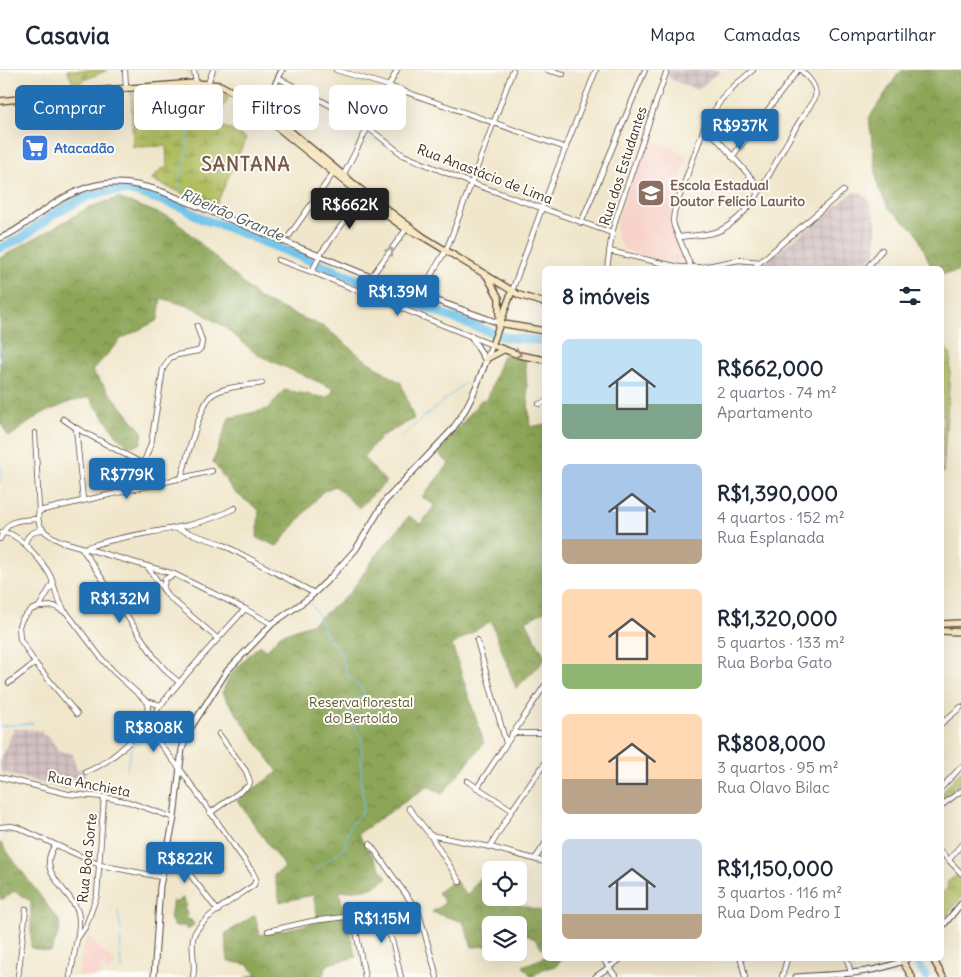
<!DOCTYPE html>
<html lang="pt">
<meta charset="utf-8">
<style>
:root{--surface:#fff;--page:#f2f2f3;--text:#1f2937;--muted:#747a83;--line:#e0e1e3;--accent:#1f6fb2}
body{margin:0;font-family:Delius,sans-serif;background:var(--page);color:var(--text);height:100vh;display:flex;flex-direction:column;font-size:19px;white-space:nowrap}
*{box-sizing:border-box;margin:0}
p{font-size:16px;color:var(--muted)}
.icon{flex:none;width:28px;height:28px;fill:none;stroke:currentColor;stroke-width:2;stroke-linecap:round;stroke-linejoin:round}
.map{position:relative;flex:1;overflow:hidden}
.sheet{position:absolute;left:542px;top:196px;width:402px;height:695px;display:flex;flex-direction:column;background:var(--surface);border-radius:8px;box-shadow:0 5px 20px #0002}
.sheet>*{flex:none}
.guide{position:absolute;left:15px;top:15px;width:452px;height:45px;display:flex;gap:10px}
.controls{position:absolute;left:482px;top:791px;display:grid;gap:10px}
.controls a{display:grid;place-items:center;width:45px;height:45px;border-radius:8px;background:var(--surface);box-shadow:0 5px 20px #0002;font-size:25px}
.price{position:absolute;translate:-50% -42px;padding:0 11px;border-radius:5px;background:var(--accent);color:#fff;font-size:16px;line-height:32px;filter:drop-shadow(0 1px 2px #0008)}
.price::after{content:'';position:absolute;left:50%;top:30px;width:15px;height:11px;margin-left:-8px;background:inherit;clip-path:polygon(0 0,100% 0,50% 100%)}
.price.on{background:#222;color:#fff}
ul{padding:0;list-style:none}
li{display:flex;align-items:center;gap:15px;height:125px;padding:0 20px}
li span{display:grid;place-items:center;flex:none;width:140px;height:100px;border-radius:8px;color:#555}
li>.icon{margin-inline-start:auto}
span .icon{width:60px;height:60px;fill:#fffc;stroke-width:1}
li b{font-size:21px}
h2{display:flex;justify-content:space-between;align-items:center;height:60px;padding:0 20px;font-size:21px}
.tag{padding:0 18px;border-radius:8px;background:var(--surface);box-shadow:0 5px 20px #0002;font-size:18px;line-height:45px}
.tag.on{background:var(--accent);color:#fff}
header{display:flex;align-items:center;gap:30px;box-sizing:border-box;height:70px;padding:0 25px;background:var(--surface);border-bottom:1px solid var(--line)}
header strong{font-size:24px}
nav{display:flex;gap:28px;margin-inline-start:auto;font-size:18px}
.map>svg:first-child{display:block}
.built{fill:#f7d1c9}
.industrial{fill:url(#industrial-grid)}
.forest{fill:url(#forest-crowns);stroke:#64683a}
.wetland{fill:url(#wetland-marsh);stroke:#76743f}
.cemetery{fill:url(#cemetery-stones);stroke:#76743f}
.park{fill:url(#park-tufts);stroke:#76743f}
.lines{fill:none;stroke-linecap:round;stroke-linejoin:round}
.stream{stroke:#6fc3eb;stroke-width:1}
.river{stroke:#6fc3eb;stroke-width:9}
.minor-casing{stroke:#564638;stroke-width:6}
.tertiary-casing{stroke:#564638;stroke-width:7}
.secondary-casing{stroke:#564638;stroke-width:8}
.minor{stroke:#fff;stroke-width:4.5}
.tertiary{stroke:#fff;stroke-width:5}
.secondary{stroke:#f7e8c3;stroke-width:5.5}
.oneway{stroke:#a79f9a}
.oneway2{stroke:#998970}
.labels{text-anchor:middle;stroke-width:4;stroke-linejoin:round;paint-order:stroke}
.shop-label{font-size:14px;font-weight:bold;fill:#366cbe;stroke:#fdfcf7;text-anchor:start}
.street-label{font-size:14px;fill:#3b2a1e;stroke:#fdfcf7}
.education-label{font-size:14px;font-weight:bold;fill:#785e54;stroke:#fdfcf7;text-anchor:start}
.park-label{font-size:14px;fill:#5e5632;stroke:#fdfcf7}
.water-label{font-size:15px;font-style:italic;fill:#4b585c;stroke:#fdfcf7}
.district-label{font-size:19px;font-weight:bold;letter-spacing:1px;fill:#775a49;stroke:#fdfcf7}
</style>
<header>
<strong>Casavia</strong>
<nav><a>Mapa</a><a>Camadas</a><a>Compartilhar</a></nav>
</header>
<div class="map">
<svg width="961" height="907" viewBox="0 0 961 907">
<defs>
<pattern id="industrial-grid" width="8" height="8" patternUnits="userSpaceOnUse" patternTransform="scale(1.25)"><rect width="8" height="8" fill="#d2bfc1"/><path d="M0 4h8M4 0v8" fill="none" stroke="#b5a4a5"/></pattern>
<pattern id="forest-crowns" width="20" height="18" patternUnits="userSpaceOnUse" patternTransform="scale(1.25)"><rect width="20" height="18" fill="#8ca556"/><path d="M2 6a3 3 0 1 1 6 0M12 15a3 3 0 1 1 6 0" fill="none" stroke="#748747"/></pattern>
<pattern id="wetland-marsh" width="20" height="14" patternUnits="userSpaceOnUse" patternTransform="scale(1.25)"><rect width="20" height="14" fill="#b1be60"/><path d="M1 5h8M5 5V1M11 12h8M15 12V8" fill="none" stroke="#919b4f"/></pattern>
<pattern id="cemetery-stones" width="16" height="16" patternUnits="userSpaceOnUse" patternTransform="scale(1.25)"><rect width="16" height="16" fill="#b1be60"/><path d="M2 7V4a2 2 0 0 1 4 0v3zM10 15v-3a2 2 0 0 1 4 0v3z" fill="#919b4f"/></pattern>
<pattern id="park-tufts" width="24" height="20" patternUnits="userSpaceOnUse" patternTransform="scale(1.25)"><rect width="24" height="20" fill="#b1be60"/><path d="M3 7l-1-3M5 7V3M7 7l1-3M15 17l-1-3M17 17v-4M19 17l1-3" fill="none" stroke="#919b4f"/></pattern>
</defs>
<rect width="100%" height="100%" fill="#fdfcf7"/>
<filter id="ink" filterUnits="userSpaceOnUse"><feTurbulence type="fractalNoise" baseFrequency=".02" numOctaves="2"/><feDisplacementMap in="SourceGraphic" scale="10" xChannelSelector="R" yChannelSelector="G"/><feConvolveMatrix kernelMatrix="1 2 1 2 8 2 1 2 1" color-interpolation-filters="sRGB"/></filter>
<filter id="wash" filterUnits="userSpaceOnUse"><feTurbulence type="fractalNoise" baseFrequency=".0096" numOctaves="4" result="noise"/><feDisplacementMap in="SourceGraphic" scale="20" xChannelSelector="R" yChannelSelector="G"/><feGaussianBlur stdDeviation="1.12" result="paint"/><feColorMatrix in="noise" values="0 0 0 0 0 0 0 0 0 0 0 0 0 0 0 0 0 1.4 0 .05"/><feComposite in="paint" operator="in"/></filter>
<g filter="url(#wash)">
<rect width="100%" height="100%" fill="#f0e6cb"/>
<g class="built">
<polygon points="646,67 687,85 671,137 670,154 681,180 682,188 680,191 675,192 637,184 624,179 617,166 617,152"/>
<polygon points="88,866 116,894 108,901 101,894 99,907 78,907 83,878"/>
</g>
<g class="industrial">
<polygon points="666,0 721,0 697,20 670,9"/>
<polygon points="854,122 861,123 870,131 876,152 876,181 861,199 756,199"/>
<polygon points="14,658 43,661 42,665 49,666 58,680 73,684 76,699 84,699 86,707 69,710 70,721 0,702 0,692"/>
</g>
<g class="forest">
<polygon points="903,0 961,0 961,201 943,204 942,199 932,199 916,161 889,138 878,117 869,48 898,4"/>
<polygon points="118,128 174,149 260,229 326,258 364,289 401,313 414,349 382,366 363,387 386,412 359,438 335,416 322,422 277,476 257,468 259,440 234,422 213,392 229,348 268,339 284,320 328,328 334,319 258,285 223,256 194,238 161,228 158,250 121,269 92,301 143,363 140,374 130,376 119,368 89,327 70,332 41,344 9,367 0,352 0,188 90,137"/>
<polygon points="503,285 525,289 530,357 545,354 545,541 526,551 545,587 545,590 516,618 491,551 452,575 484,673 442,724 428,716 358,764 387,808 372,818 339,822 356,887 328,894 322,907 246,907 256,905 249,895 228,891 225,864 255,845 260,865 319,852 313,825 280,832 274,805 285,798 237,730 278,702 222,623 230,605 259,575 266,581 280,565 313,553 350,523 380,480 409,446 421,454 435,435 422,427 449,394 438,383 481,330 487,330"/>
<polygon points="0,772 59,851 60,858 51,882 31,878 31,831 14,821 3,829 0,829"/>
<polygon points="489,803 491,804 491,828 514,828 521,835 545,842 545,883 535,869 525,864 519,866 519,855 509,855 506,848 491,847 485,853 488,876 472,877 463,852 432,842 445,833 438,822 455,810 467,826 480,807"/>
<polygon points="183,828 187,836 184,838 188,845 186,847 188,850 190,849 194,854 190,859 186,859 185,856 174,856 170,848 173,830 175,833"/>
<polygon points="545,887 545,889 562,889 556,896 543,899 532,907 523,896"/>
</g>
<path class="wetland" d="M196 17C209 17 218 18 230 25L215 52 246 68 215 137 151 110 161 99 167 98 166 76 133 77 131 23Z"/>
<polygon class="cemetery" points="67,0 107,0 74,15"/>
<g class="park">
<polygon points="943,274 951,286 943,403"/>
<polygon points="961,700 961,713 943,727 943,722"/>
<polygon points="958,805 961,809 961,828 946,846 943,841 943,822 947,819 948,811"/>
</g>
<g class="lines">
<g class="stream">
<polyline points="188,0 190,6"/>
<polyline points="181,121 180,109 187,81 192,18"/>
<polyline points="179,137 180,134"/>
<polyline points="0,273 2,286 0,291"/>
<polyline points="399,368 465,313"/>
<polyline points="0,396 2,401 0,413"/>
<path d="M310 532 318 545 325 564 340 582 348 607 359 615 365 625 351 633 349 647 362 670 361 712 364 740C351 753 346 759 345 778L314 800"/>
<polyline points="0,656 33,653"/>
<polyline points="127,699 131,679 148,663"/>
<polyline points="118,840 121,861"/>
<polyline points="121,870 120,885 123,901"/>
</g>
<g class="river">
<polyline points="0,178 20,169 54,144 88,126 104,122 127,120 145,125 184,138 202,149 224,156 450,247 504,267 545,271"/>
<polyline points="915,889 926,907"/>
</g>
</g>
</g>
<g filter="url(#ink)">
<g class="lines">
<g class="minor-casing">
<g id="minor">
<polyline points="125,0 126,18"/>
<polyline points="194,0 196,13"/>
<polyline points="336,0 389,16 566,78"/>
<polyline points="547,0 563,4"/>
<polyline points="278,8 358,50 403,85 471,113 612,163"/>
<polyline points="208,13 213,0"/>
<polyline points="705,55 761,119"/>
<polyline points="732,87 798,0"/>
<polyline points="343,106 397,0"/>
<polyline points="581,153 645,0"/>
<polyline points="289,166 334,102"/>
<path d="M679 167C693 165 709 166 721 160 755 142 769 102 788 71 796 56 806 42 815 28 818 16 809 9 801 0"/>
<polyline points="609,181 679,197 702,197 739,190 760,192"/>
<polyline points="278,190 312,202 492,275"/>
<polyline points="691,197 674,156 673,151 674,142 705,55 721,30 734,16 753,0"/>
<polyline points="607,199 612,163 617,145 667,0"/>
<polyline points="752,199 843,121"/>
<polyline points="866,199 882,180"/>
<polyline points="312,202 321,183 364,125"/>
<polyline points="371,207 407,158"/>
<polyline points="512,221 542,138 596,0"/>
<polyline points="419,225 446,180 451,168 513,0"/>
<polyline points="539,334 545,332"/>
<polyline points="63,349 76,358 143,394"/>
<polyline points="76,358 83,430"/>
<path d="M35 363 39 441C35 457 46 464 60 471L174 504 245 539 272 554"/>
<path d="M181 409C186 392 200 333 212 325 225 316 246 316 262 313"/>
<polyline points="137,418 143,394 151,374 163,299 170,288 177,285 198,281 201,278 202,271 197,256"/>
<polyline points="39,441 212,401"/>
<polyline points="174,458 222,474 314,523"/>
<path d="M2 463C7 463 10 463 14 466 26 473 50 499 53 513L39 537"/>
<path d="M0 469C8 449 17 450 37 449"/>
<path d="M25 474C27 464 33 462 43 459"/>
<polyline points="81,477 155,588 168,603 179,612"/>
<path d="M85 478C133 460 190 463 235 438"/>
<polyline points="147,496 168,526 218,569"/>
<polyline points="53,513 57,526 64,540"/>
<polyline points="163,519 165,509 173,505"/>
<polyline points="477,570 506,673"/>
<polyline points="9,613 35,593"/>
<polyline points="77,644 35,593 20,569 19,556 22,549 31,540 39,537 54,536 67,543 102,589 114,602 146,631 160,635"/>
<polyline points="147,650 148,632"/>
<polyline points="942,653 961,637"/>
<path d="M144 654 180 699 252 801 256 809 254 815C239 826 197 849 193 868 191 881 196 894 193 907"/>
<polyline points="512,663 545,663"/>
<path d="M86 702C127 686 151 645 179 613 200 588 223 563 245 539"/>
<polyline points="0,707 68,724 104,727 129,732 174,748"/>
<polyline points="467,711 512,740"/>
<polyline points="942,717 961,697"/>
<polyline points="477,718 545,615"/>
<polyline points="942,735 961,721"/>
<polyline points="409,738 430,765 490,777 545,792"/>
<polyline points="210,743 248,716 250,712 246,701 219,664"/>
<polyline points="0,757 11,756 19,758 100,795 161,807"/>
<polyline points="430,765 460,812"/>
<polyline points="370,774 419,843 437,907"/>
<path d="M55 775C35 803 70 819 78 842 80 850 79 858 78 866"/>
<polyline points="168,776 218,841"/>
<polyline points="490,777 512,740 545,693"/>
<polyline points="942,783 961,803"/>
<polyline points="535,789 545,774"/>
<polyline points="949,790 961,775"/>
<path d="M353 846 356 842 370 838C392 851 395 885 401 907"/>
<polyline points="353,846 365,907"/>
<polyline points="268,861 312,851 353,846"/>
<polyline points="603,889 616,907"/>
<polyline points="741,889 745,907"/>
<polyline points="847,889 851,903"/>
<polyline points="18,907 26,839"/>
<polyline points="70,907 77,869 86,856 97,825 104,727"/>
<polyline points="595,907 621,889"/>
<polyline points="782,907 787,889"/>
</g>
</g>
<g class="tertiary-casing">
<g id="tertiary">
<polyline points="262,42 282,0"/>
<path d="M0 168C17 162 31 149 46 139 86 111 117 106 163 122L371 207 499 253"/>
<polyline points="471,266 486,291"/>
<polyline points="942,857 961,834"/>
<path d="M154 907 160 816 174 748 182 679 190 659 227 601 272 554 309 528 330 508 356 479 385 431 451 361C472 334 480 307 492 275"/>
<path d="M796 907C833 904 873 905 907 889"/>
</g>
</g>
<g class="secondary-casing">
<g id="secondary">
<polyline points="0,31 104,20 196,13 220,15 264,39 365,123 422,166"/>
<polyline points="28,31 42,32 49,38"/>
<polyline points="254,35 261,44 378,139 406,159 422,166 519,225 545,233"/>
<polyline points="54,37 66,24"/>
<polyline points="487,206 499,228 499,251"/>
<polyline points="512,221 492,275 519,285 545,290"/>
<polyline points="499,253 545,261"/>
<polyline points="486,289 503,280"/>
<polyline points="942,554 961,553"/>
<polyline points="942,561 961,562"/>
<polyline points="901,889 912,907"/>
<polyline points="933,889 943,907"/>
</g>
</g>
<use href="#minor" class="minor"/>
<use href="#tertiary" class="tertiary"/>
<use href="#secondary" class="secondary"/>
</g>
<defs><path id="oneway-chevron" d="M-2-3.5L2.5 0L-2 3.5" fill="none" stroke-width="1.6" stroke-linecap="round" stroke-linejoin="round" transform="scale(1.25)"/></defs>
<use class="oneway" href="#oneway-chevron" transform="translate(390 181) rotate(-53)"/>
<use class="oneway2" href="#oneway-chevron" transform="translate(518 284) rotate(16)"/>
</g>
<defs>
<g id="supermarket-square" transform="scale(1.4375)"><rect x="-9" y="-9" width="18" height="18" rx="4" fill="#3f7fe0" stroke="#fdfcf7"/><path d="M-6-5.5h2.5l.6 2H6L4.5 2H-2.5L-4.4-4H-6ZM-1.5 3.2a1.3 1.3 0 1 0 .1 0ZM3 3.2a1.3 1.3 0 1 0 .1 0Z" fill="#fff"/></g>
<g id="school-square" transform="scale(1.4375)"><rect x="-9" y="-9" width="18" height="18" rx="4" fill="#8d6e63" stroke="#fdfcf7"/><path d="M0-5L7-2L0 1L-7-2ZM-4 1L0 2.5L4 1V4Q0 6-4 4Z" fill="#fff"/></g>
</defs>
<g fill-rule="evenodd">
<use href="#supermarket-square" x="35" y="78"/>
<use href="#school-square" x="651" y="123"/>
</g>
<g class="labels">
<g class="shop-label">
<text x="54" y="83">Atacadão</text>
</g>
<g class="street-label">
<text transform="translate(623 96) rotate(-72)" y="5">Rua dos Estudantes</text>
<text transform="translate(485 104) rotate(21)" y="5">Rua Anastácio de Lima</text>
<text transform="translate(89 714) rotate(11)" y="5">Rua Anchieta</text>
<text transform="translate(87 788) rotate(-84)" y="5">Rua Boa Sorte</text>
</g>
<g class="education-label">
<text x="670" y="120">Escola Estadual<tspan x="670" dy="16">Doutor Felício Laurito</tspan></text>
</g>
<g class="park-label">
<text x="361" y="637">Reserva florestal<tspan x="361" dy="16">do Bertoldo</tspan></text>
</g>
<g class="water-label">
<text transform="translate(232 145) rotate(23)" y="5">Ribeirão Grande</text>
</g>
<g class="district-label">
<text x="246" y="101">SANTANA</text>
</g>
</g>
</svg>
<div class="controls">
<a><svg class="icon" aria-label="locate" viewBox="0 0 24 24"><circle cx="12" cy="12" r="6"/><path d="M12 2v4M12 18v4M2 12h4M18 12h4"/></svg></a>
<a><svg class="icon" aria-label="layers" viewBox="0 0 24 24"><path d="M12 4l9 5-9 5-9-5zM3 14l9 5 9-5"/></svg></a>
</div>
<b class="price" style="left:740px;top:81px">R$937K</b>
<b class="price on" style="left:350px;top:160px">R$662K</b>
<b class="price" style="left:398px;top:247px">R$1.39M</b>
<b class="price" style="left:127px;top:430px">R$779K</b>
<b class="price" style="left:120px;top:554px">R$1.32M</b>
<b class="price" style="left:154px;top:683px">R$808K</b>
<b class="price" style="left:185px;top:814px">R$822K</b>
<b class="price" style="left:382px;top:874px">R$1.15M</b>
<div class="guide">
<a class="tag on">Comprar</a>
<a class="tag">Alugar</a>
<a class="tag">Filtros</a>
<a class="tag">Novo</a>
</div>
<section class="sheet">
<h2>8 imóveis<svg class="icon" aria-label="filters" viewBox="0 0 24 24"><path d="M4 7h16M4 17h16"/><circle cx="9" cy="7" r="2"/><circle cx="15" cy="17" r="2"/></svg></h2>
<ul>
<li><span style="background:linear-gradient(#bfe0f5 65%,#7fa58c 0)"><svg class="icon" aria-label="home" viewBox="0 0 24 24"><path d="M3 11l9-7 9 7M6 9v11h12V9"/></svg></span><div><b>R$662,000</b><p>2 quartos · 74 m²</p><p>Apartamento</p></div></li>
<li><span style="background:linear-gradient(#a9c7e8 75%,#b9a48a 0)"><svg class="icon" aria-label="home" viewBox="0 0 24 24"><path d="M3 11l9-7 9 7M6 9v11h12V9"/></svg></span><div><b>R$1,390,000</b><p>4 quartos · 152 m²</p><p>Rua Esplanada</p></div></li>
<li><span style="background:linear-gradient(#ffd9b3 75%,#8fb573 0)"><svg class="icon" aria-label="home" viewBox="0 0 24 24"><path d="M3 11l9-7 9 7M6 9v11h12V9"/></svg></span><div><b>R$1,320,000</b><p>5 quartos · 133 m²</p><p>Rua Borba Gato</p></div></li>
<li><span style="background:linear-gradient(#ffd9b3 65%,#b9a48a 0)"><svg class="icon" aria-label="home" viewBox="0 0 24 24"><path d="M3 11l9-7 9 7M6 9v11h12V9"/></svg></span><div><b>R$808,000</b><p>3 quartos · 95 m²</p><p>Rua Olavo Bilac</p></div></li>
<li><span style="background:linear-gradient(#c9d6e8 75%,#b9a48a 0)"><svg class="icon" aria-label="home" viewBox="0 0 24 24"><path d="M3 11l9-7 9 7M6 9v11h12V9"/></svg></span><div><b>R$1,150,000</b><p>3 quartos · 116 m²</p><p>Rua Dom Pedro I</p></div></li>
</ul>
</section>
</div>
